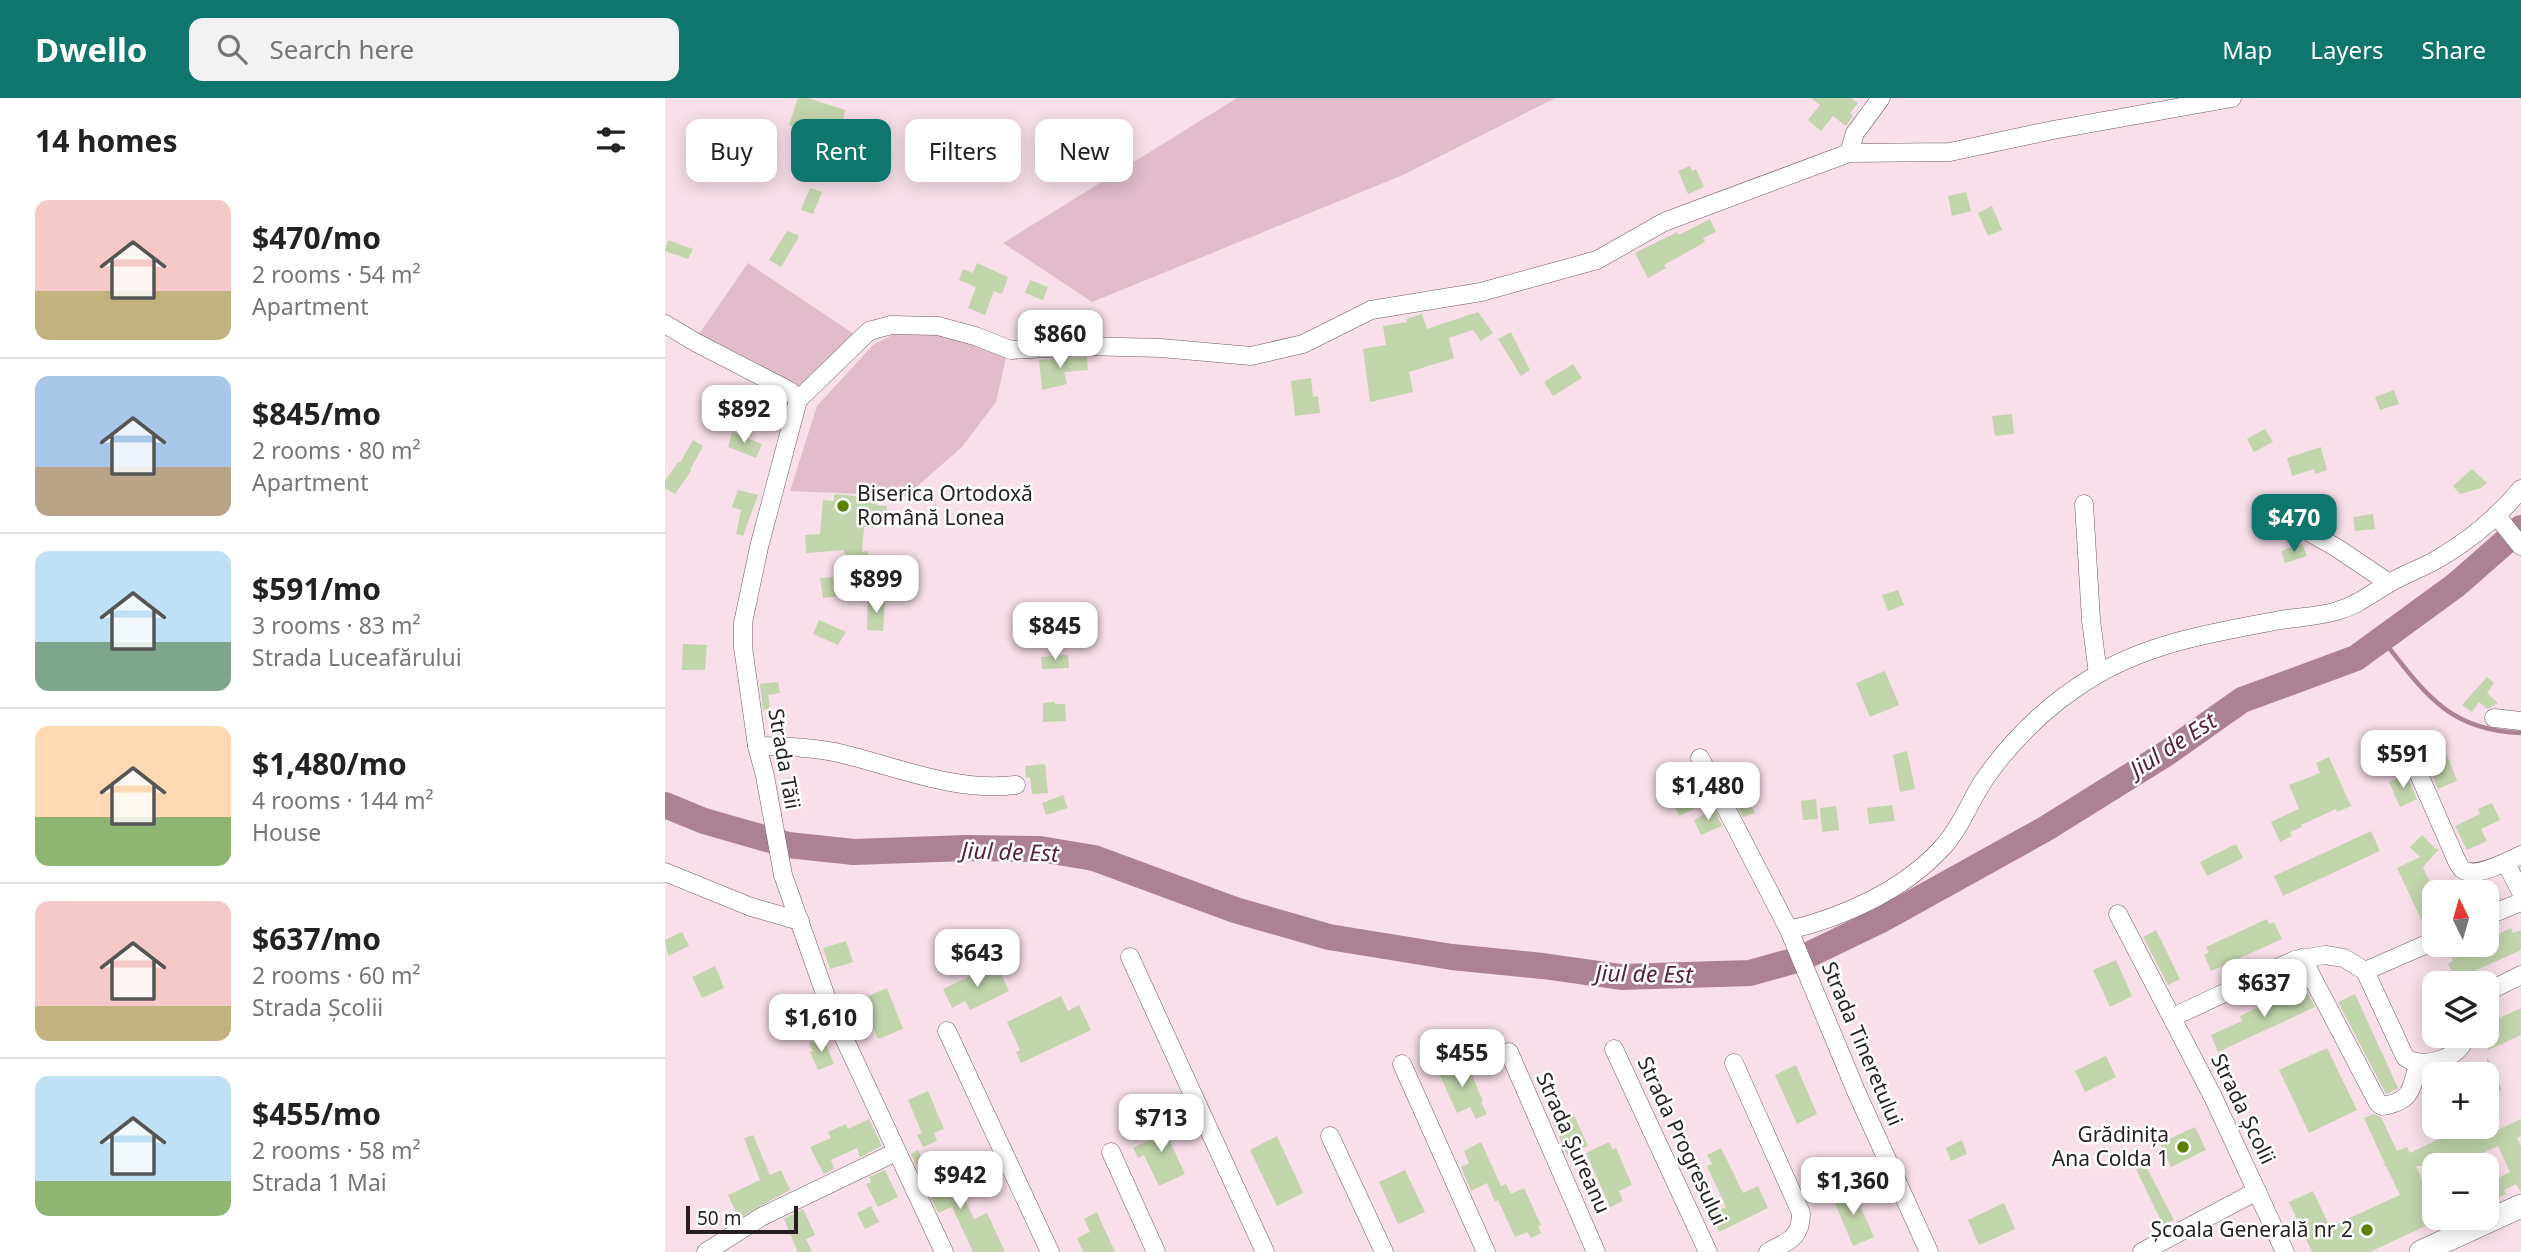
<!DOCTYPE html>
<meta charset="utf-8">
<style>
:root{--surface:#fff;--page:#f2f2f2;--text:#222;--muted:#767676;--line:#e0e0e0;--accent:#0f766e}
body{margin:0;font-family:"Noto Sans",sans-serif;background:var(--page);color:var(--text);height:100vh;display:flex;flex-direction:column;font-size:26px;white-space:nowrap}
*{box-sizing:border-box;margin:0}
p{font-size:23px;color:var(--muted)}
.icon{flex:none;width:38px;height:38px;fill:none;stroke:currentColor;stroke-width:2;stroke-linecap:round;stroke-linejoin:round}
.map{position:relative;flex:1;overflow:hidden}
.side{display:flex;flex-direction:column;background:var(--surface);width:665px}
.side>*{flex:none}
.banner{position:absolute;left:21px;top:21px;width:665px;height:63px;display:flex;gap:14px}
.needle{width:46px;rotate:355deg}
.tools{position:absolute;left:1757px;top:782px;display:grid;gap:14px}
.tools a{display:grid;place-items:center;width:77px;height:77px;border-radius:14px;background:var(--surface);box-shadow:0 4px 18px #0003;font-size:35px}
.scale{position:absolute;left:21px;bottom:18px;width:112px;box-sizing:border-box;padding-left:7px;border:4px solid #271f22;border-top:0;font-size:19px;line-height:24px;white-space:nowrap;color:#271f22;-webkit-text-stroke:5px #fff;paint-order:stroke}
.price{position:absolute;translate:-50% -60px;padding:0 16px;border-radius:14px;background:#fff;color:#222;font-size:23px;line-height:46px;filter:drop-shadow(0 2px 4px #0008)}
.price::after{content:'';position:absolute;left:50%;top:42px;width:21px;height:16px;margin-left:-10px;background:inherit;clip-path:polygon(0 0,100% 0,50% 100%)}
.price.on{background:var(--accent);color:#fff}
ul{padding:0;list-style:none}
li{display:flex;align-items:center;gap:21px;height:175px;padding:0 35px}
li+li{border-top:2px solid var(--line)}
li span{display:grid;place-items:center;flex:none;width:196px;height:140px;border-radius:14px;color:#555}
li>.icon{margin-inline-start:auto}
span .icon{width:84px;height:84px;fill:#fffc;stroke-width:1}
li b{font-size:30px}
h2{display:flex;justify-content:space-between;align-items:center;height:84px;padding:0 35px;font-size:30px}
.chip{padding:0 24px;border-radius:14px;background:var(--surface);box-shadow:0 4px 18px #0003;font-size:24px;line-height:63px}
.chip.on{background:var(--accent);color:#fff}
header{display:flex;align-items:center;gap:42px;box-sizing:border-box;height:98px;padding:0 35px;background:var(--accent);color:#fff}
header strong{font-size:33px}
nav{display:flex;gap:38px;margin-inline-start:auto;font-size:24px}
.search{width:490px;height:63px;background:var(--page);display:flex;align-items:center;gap:18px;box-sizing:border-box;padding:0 24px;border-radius:14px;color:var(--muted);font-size:26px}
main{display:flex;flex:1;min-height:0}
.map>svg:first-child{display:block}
.green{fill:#e1bccb}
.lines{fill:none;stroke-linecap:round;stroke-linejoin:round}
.stream{stroke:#ac8194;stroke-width:4.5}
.river{stroke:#ac8194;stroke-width:26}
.building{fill:#c3d5ad}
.minor-casing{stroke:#705b64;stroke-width:19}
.tertiary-casing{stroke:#705b64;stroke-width:24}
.minor{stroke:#fff;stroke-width:18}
.tertiary{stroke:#fff;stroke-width:23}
.poi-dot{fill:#5b8202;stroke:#fff;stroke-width:2.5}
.labels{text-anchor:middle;stroke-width:5;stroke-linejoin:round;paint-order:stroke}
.poi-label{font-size:21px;fill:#271f22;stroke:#fff;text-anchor:end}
.street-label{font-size:21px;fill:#271f22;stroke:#fff}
.water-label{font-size:23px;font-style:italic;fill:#58213d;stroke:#fff}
</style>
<header>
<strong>Dwello</strong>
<div class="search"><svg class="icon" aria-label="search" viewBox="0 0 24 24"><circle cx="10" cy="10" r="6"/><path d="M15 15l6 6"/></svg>Search here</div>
<nav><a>Map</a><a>Layers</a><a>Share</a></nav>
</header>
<main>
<section class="side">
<h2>14 homes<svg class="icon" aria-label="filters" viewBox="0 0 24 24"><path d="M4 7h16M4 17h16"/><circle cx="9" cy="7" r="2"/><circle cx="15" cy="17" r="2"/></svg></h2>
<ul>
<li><span style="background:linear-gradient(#f6c9c9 65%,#c2b280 0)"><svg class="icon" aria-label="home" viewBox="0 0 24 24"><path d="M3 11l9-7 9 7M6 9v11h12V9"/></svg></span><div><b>$470/mo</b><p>2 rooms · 54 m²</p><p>Apartment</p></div></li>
<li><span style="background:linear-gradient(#a9c7e8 65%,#b9a48a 0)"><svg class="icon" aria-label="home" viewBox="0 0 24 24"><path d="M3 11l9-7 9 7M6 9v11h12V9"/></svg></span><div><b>$845/mo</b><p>2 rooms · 80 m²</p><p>Apartment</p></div></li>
<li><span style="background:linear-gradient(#bfe0f5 65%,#7fa58c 0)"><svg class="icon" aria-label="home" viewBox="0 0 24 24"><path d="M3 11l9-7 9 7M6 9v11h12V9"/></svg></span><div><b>$591/mo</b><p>3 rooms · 83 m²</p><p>Strada Luceafărului</p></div></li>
<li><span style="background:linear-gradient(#ffd9b3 65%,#8fb573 0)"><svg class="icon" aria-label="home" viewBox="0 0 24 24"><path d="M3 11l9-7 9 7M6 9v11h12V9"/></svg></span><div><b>$1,480/mo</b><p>4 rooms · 144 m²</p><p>House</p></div></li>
<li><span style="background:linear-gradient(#f6c9c9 75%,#c2b280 0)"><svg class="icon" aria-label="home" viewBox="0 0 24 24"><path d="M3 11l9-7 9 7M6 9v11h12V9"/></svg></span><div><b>$637/mo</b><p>2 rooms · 60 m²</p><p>Strada Școlii</p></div></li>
<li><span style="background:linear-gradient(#bfe0f5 75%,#8fb573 0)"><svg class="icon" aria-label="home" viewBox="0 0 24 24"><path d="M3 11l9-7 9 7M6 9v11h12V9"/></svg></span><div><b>$455/mo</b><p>2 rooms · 58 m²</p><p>Strada 1 Mai</p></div></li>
</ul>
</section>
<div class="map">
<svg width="1856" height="1154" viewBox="0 0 1856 1154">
<rect width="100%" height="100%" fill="#f8dfe9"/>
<g class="green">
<polygon points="572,0 890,0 738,77 427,204 338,145"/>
<polygon points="83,165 189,236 137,289 129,290 32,239"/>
<polygon points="270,233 342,255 331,304 297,349 241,398 125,393 152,308 208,247 227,237"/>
</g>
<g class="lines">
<path class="stream" d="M1717 541C1759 594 1782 632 1856 635"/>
<polyline class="river" points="0,707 39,723 123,747 189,754 301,750 375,751 429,760 570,812 664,839 787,859 878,868 956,879 1085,875 1135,861 1218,821 1380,731 1502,655 1577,602 1691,560 1791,487 1856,430"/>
</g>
<g class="building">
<polygon points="133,0 143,0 180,12 175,42 153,38 124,27"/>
<polygon points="1146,0 1186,0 1193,5 1185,15 1188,18 1181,28 1168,18 1156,33 1143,22 1155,7"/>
<polygon points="1025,68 1027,73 1031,71 1039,89 1023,96 1013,73"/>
<polygon points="145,90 157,94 148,116 136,112"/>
<polygon points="1301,94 1306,113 1287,118 1283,98"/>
<polygon points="1327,108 1337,132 1323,138 1313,115"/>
<polygon points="1045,121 1051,134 1038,140 1040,144 999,167 1001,170 983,180 970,155 1012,134 1014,137"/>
<polygon points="122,133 133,137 133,141 116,169 104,162"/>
<polygon points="3,142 28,151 23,161 0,153"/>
<polygon points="312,165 343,179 337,196 329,193 320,217 303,210 311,189 294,182 298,171 308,175"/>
<polygon points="365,182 383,189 378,202 360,195"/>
<polygon points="813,214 828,235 816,243 808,232 784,240 789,260 744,274 748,294 705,304 698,251 721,247 718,228 742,224 741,221 757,216 762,231"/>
<polygon points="846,234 865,272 856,278 833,241"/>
<polygon points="422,259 423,272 399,274 402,286 377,292 374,262"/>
<polygon points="908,266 917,280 888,298 879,284"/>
<polygon points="646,280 648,299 653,298 655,315 630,318 626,283"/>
<polygon points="1729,292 1734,306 1715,312 1710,299"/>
<polygon points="1347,316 1349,336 1330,338 1327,318"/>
<polygon points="1600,331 1608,344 1589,354 1582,341"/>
<polygon points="67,334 97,346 91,360 63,349"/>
<polygon points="28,342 38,348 25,372 26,373 10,396 0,390 0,383 13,364 15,365"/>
<polygon points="1656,349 1662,372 1650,376 1649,371 1627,378 1622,360"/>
<polygon points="1807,371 1822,385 1816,390 1795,396 1788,388"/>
<polygon points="73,392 93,397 78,438 71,436 76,412 67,409"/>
<polygon points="169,396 212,400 211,407 222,408 220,425 209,424 208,430 199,429 197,454 203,453 205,475 200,476 202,495 158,500 155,480 182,478 179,452 141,455 140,437 155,436 158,402 169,403"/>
<polygon points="1708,416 1710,431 1690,433 1688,419"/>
<polygon points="1637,446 1642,458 1620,465 1616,453"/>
<polygon points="1233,492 1239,507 1223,513 1217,497"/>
<polygon points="203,502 220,503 218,533 202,532"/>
<polygon points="154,522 181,534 173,547 148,536"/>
<polygon points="18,546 42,547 40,572 17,572"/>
<polygon points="403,557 404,570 377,571 376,559"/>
<polygon points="1220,573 1234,607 1205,619 1191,585"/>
<polygon points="1822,579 1829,585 1822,595 1833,605 1823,611 1814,604 1807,614 1797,607"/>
<polygon points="113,584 115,595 103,597 105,611 98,612 95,586"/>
<polygon points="390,604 390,606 400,606 401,623 378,624 378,605"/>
<polygon points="1242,653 1250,691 1235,694 1228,657"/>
<polygon points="1782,657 1792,683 1773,691 1762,666"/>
<polygon points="1664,659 1686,708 1672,714 1671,711 1636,727 1637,729 1625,734 1627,738 1615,744 1606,724 1634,711 1624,687 1655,675 1651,665"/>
<polygon points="380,666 383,695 367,696 365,679 361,680 360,668"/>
<polygon points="1741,676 1752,701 1735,709 1724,684"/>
<polygon points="1076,689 1090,715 1078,719 1065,693"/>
<polygon points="1025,695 1033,709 1014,718 1007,703"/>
<polygon points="398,697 403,710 381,717 377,705"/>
<polygon points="1151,701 1153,721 1138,722 1136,703"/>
<polygon points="1827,705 1835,722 1816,731 1822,743 1802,752 1790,728 1815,716 1813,711"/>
<polygon points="1227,707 1230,723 1204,726 1202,710"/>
<polygon points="1171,708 1174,732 1157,734 1155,710"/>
<polygon points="1049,711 1057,728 1036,737 1029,722"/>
<polygon points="1706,733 1715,753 1618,798 1609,778"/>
<polygon points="1757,737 1771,751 1774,751 1758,769 1769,793 1769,832 1762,834 1732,770 1755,759 1745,749"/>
<polygon points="1571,746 1578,760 1542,778 1535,764"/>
<polygon points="1602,821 1604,826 1609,824 1617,841 1546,873 1539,857 1544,854 1541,849"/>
<polygon points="1846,830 1848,835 1856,832 1856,852 1790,882 1783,866 1788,863 1785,858 1809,847 1822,847 1822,841"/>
<polygon points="1491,832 1515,881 1503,887 1478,839"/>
<polygon points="17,834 24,848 3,858 0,842"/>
<polygon points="181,843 188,864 165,871 158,850"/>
<polygon points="1451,862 1467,898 1445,909 1428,872"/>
<polygon points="331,866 344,893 305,912 300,903 287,910 278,891"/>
<polygon points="50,868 59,890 37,900 27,879"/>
<polygon points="222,890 238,931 213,941 196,901"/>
<polygon points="1635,890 1638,895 1642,893 1650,909 1553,954 1546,937 1577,923 1575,918"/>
<polygon points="1690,896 1733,990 1724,995 1721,996 1673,904"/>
<polygon points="396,898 403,913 414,907 426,932 356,965 351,954 355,952 342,924"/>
<polygon points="1856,910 1856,937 1823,952 1816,938 1822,938 1822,926"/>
<polygon points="158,939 169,966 153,972 145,954 148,953 144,945"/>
<polygon points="1662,950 1692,1012 1644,1035 1614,972"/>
<polygon points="1441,958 1451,979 1420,994 1410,973"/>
<polygon points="1822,959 1837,992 1822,999"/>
<polygon points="784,963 788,972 802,966 818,1003 816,1004 822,1016 811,1021 805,1009 792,1015 771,969"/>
<polygon points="1131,967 1152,1016 1132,1026 1110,977"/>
<polygon points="263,993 279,1031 269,1035 272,1043 258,1049 252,1037 257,1035 243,1002"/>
<polygon points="908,1015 923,1048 902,1057 888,1024"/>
<polygon points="1709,1016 1716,1019 1732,1053 1742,1049 1745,1055 1774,1041 1772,1037 1788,1029 1810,1029 1815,1040 1856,1021 1856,1038 1852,1040 1856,1048 1856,1094 1851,1086 1839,1092 1841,1096 1830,1101 1828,1097 1822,1099 1822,1085 1845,1074 1833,1048 1811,1058 1815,1068 1751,1068 1769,1108 1769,1124 1705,1154 1647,1154 1624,1104 1648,1093 1665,1129 1735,1097 1721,1068 1718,1068 1720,1066 1699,1020"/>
<polygon points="204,1021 217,1048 195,1059 192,1050 166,1062 169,1071 159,1076 145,1049 166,1040 163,1034 181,1026 183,1031"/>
<polygon points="502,1022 508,1034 502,1037 520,1076 494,1088 479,1057 473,1060 468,1050 488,1040 483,1031"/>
<polygon points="1530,1029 1541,1052 1506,1069 1495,1045"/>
<polygon points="88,1037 105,1077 116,1072 125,1092 74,1120 63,1097 95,1082 79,1040"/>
<polygon points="612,1038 638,1095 612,1108 585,1052"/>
<polygon points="1297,1042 1302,1056 1286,1063 1281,1050"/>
<polygon points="816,1044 836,1088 841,1086 846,1096 859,1090 876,1127 873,1128 876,1135 866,1140 862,1134 850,1139 833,1102 830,1104 822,1085 806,1093 796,1069 804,1065 799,1053"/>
<polygon points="944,1044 948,1052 951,1050 967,1087 954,1093 958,1103 945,1109 921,1055"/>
<polygon points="1056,1050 1078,1095 1093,1088 1103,1110 1054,1134 1046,1116 1061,1109 1042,1068 1047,1066 1042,1057"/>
<polygon points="253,1052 270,1087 289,1078 309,1121 322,1115 340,1154 308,1154 287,1109 273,1115 246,1056"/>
<polygon points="1477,1061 1509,1122 1498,1127 1468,1065"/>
<polygon points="220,1072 233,1099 213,1109 201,1086 206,1084 204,1079"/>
<polygon points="740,1072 760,1114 733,1126 714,1084"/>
<polygon points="1187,1089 1209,1139 1188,1148 1167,1098"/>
<polygon points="1339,1105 1350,1131 1314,1147 1303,1122"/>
<polygon points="206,1108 214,1124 200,1131 192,1115"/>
<polygon points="138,1111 150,1137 141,1141 147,1154 133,1154 119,1121"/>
<polygon points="432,1114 438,1128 450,1154 418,1154 412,1140 425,1134 419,1121"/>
</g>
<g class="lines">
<g class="minor-casing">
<g id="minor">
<polyline points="1184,55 1190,35 1216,0"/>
<polyline points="0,226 30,244 125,293 133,302 94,449 78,525 78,549 92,648 100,678 118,777 165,910 279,1154"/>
<polyline points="133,302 204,233 226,227 273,228 310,238 346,252 418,248 496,250 586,258 638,246 706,212 816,194 932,162 999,124 1184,55 1285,54 1388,32 1567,0"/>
<polyline points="1419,406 1426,522 1433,576"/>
<polyline points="1831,417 1856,448"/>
<polyline points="1616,418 1672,450 1724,485"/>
<polyline points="1829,620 1856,623"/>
<path d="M92 648C120 649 151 649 178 656 235 670 290 694 351 687"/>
<path d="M1745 656 1791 761C1793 765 1794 768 1797 771 1809 781 1844 763 1856 757"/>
<polyline points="1035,660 1124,832 1191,993 1264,1154"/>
<polyline points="1841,765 1856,794"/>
<polyline points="0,774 86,809 135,823"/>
<polyline points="1453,816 1548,999 1620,1154"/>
<polyline points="1822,818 1856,804"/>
<path d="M1124 832C1179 819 1238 792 1276 751 1296 730 1305 702 1321 679 1351 637 1388 602 1433 576 1486 545 1550 534 1610 523 1630 519 1652 519 1672 513 1694 507 1709 493 1728 483 1742 475 1757 470 1771 462 1802 444 1833 419 1856 391"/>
<polyline points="465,859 600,1154"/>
<path d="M1637 860 1713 1005 1717 1008C1747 1003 1746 992 1753 966"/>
<polyline points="1700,873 1769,843"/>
<polyline points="1822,894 1856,877"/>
<path d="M1508 919 1630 862 1660 857 1679 860 1700 873 1740 959C1756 973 1799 959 1800 938"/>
<polyline points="282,933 385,1154"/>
<polyline points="949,951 1043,1154"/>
<polyline points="844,954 931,1154"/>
<path d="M1069 965 1136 1115C1136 1141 1123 1143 1103 1154"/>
<polyline points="737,966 821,1154"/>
<polyline points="665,1038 719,1154"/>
<polyline points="446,1054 491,1154"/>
<polyline points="41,1154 96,1119 231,1054"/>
<polyline points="1477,1154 1592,1093"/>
</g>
</g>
<g class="tertiary-casing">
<polyline id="tertiary" points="1756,1154 1856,1108"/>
</g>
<use href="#minor" class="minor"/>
<use href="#tertiary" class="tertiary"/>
</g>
<g class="poi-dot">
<circle cx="178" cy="408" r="7"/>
<circle cx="1518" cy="1049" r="7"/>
<circle cx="1702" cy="1132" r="7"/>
</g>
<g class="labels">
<g class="poi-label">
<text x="192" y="403" text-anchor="start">Biserica Ortodoxă<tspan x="192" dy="24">Română Lonea</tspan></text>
<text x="1504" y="1044">Grădinița<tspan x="1504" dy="24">Ana Colda 1</tspan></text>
<text x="1688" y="1139">Școala Generală nr 2</text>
</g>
<g class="street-label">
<text transform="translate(119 661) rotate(80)" y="7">Strada Tăii</text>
<text transform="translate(1197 946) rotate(67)" y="7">Strada Tineretului</text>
<text transform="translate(1578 1011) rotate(64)" y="7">Strada Școlii</text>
<text transform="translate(1017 1043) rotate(65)" y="7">Strada Progresului</text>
<text transform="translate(908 1045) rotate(66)" y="7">Strada Șureanu</text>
</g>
<g class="water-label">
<text transform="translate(1508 647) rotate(-33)" y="8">Jiul de Est</text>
<text transform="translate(345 754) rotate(2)" y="8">Jiul de Est</text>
<text transform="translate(979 876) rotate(1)" y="8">Jiul de Est</text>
</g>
</g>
</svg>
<div class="tools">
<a><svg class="needle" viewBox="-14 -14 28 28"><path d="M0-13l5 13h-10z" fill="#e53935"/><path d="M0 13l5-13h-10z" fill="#767676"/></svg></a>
<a><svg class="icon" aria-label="layers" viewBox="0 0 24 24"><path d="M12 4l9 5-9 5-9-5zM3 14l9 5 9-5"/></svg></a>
<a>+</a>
<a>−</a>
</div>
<div class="scale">50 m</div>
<b class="price" style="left:395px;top:272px">$860</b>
<b class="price" style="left:79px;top:347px">$892</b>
<b class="price on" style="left:1629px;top:456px">$470</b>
<b class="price" style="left:211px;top:517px">$899</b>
<b class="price" style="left:390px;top:564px">$845</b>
<b class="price" style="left:1738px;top:692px">$591</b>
<b class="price" style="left:1043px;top:724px">$1,480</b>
<b class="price" style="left:312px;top:891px">$643</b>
<b class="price" style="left:1599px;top:921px">$637</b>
<b class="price" style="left:156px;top:956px">$1,610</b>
<b class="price" style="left:797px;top:991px">$455</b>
<b class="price" style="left:496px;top:1056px">$713</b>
<b class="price" style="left:295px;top:1113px">$942</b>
<b class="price" style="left:1188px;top:1119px">$1,360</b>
<div class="banner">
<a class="chip">Buy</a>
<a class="chip on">Rent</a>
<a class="chip">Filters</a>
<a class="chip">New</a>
</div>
</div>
</main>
